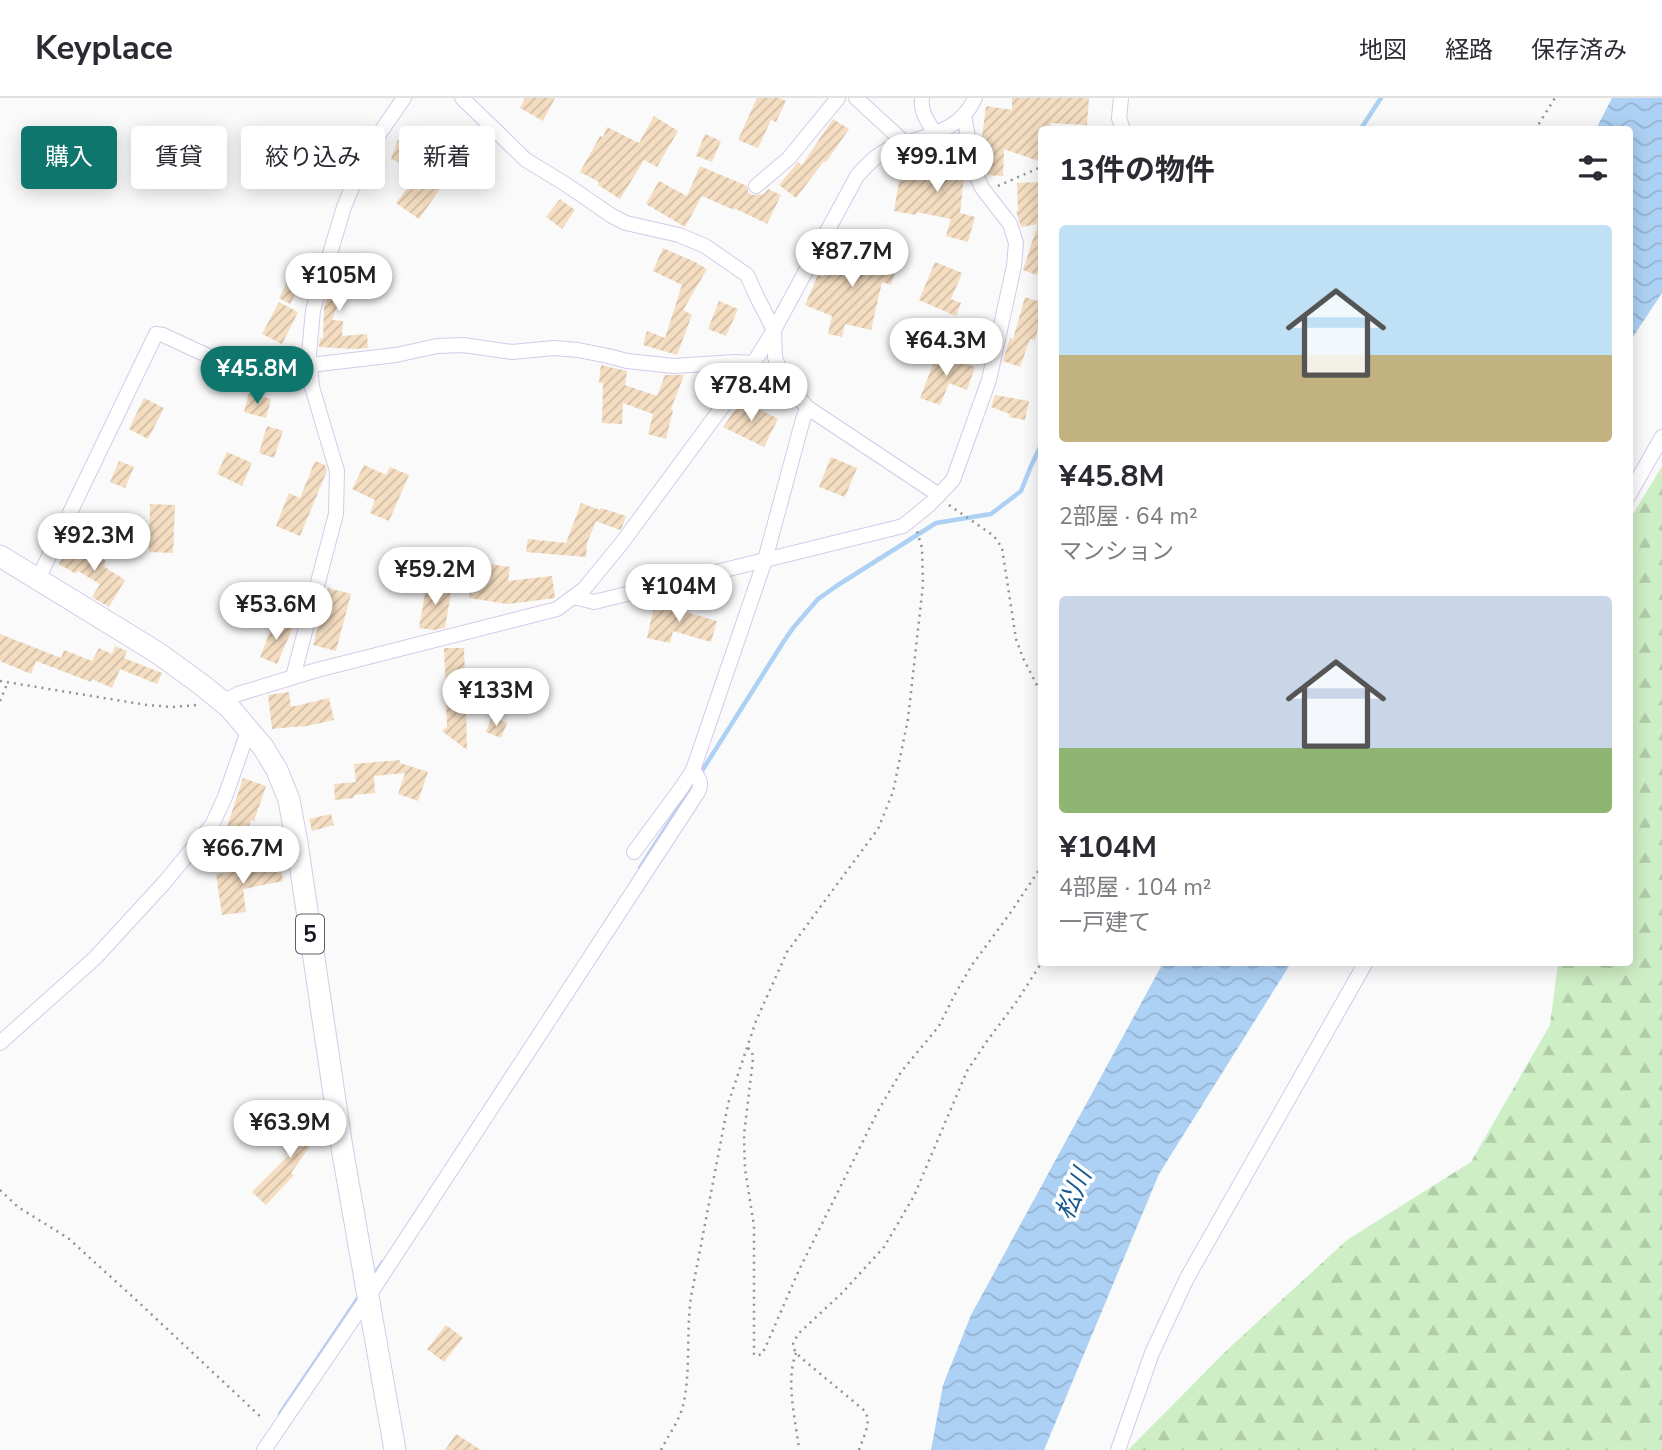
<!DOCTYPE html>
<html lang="ja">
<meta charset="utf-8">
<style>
:root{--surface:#fff;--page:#f2f2f3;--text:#2b2b33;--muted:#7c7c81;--line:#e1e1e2;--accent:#0f766e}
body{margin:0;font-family:"Nunito Sans","Noto Sans JP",sans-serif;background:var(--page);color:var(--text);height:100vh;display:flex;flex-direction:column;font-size:26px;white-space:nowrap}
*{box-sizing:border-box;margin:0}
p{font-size:23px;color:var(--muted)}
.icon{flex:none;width:38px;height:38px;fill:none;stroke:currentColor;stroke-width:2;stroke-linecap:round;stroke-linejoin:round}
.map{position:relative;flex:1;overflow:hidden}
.panel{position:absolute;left:1038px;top:28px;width:595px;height:840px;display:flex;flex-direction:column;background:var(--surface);border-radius:7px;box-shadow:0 4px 18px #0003}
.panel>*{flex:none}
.guide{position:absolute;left:21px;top:28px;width:665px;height:63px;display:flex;gap:14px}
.price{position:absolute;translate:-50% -60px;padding:0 16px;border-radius:24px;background:#fff;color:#222;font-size:23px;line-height:46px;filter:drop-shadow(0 2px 4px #0008)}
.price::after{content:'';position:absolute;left:50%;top:42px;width:21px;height:16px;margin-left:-10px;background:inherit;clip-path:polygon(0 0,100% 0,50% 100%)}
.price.current{background:var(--accent);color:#fff}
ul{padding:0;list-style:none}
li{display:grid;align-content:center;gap:14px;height:371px;padding:0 21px}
li span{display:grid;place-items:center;height:217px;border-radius:7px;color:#555}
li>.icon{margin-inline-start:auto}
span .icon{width:126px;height:126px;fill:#fffc;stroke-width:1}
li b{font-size:30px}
h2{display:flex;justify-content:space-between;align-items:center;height:84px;padding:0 21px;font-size:30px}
.pill{padding:0 24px;border-radius:7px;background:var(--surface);box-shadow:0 4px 18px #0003;font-size:24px;line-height:63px}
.pill.current{background:var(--accent);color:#fff}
header{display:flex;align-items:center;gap:42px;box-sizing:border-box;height:98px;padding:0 35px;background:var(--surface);border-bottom:2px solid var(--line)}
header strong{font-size:33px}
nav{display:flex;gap:38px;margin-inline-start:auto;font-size:24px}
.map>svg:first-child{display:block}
.forest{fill:url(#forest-firs)}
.water{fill:url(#water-waves)}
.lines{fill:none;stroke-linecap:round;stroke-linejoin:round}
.stream{stroke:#add1f4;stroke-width:4.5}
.building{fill:url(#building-hatch)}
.street-casing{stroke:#d4caea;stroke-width:16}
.primary-casing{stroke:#d4caea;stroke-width:23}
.path{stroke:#919095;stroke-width:2.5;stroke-dasharray:2 5;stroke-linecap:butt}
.street{stroke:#fff;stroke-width:14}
.primary{stroke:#fff;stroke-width:21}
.labels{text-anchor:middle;stroke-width:7;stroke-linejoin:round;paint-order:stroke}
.shield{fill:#fff;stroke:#5e5c64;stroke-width:2}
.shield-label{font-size:23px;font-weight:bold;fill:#191621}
.water-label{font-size:26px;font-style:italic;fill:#17588d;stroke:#fff}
</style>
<header>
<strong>Keyplace</strong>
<nav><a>地図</a><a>経路</a><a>保存済み</a></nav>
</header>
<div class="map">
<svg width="1662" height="1352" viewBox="0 0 1662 1352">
<defs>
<pattern id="forest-firs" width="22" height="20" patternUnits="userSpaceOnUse" patternTransform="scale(1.75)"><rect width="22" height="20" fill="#ceefc5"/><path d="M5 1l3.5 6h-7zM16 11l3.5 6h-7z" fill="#b0cca9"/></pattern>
<pattern id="water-waves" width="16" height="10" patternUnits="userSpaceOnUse" patternTransform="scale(1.75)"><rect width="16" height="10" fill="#add1f4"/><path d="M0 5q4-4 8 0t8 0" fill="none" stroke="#94b3d1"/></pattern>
<pattern id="building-hatch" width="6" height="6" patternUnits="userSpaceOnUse" patternTransform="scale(1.75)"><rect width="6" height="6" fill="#f4ddc1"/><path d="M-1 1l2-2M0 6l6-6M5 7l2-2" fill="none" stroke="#d1bda6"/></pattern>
</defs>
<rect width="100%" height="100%" fill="#fafafa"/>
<polygon class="forest" points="1662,368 1662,1352 1128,1352 1227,1252 1347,1142 1471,1064 1550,927 1558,865 1629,864 1629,423"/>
<g class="water">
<polygon points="1612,0 1662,0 1662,195 1629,245 1629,32 1596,31"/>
<polygon points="1163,865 1291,865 1159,1076 1044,1352 931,1352 943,1287 971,1217"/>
</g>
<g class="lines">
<g class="stream">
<polyline points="1360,32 1381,0"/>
<polyline points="700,676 784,543 793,530 818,501 838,487 936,425 991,416 1021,393 1031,368 1041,347"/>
<polyline points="640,770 696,683"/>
<polyline points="372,1180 383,1164"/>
<polyline points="280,1316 361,1196"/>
</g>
</g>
<g class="building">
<polygon points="525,0 555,0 543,23 520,10"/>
<polygon points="757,0 779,0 786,3 776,24 771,22 758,50 738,42"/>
<polygon points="1012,0 1089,0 1087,27 1051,25 1049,32 1041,32 1041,64 1004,51 1003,78 987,77 985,73 986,40 982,39 986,8 1012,12"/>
<polygon points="654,18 678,33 657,69 644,62 620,101 598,87 599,84 580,74 600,38 603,39 607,29 639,45"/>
<polygon points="833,21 849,31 826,64 824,63 796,100 779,87 798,64 802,67"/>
<polygon points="431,35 463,58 419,121 396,105 420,73 391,61 398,42 420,50"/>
<polygon points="705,36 721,43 712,64 696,58"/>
<polygon points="939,48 960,50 957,77 964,78 960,115 975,119 968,144 946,138 951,121 917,114 916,117 894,113 901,72 936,78"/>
<polygon points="700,68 747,88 748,94 752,97 764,96 768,91 781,97 767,126 734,110 734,112 702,98 685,129 646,106 659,83 687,98"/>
<polygon points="1041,84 1041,163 1037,177 1023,172 1038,126 1021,129 1016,113 1018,113 1017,85"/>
<polygon points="560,101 575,112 562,131 546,119"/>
<polygon points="833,149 872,160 874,153 899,161 891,187 882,184 871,232 845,226 842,239 828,236 832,218 805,207 818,177 824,179"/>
<polygon points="663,150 695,164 707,171 683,212 692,217 677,257 643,247 647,233 665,240 682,187 653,173"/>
<polygon points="339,159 356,166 350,180 348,179 332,222 343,223 342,238 367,236 368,250 354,251 319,249 320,241 323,240 324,209 336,174 335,174"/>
<polygon points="935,164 962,175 951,201 961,205 956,218 919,202"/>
<polygon points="291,178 302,184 290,206 279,200"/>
<polygon points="1025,199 1041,204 1041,218 1035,242 1030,241 1020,269 1003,263 1010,240 1013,241"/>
<polygon points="719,203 738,211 726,238 708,231"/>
<polygon points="279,204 298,214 282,246 262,236"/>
<polygon points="937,256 961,266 962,264 975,269 967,292 949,285 940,307 920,300"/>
<polygon points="601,267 627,273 625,287 657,298 665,277 684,277 671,311 673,312 666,341 648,336 653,316 623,305 622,326 602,325 603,285 599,285"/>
<polygon points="249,295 271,301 266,320 244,314"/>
<polygon points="995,297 1029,303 1025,322 1009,319 1010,316 991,309"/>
<polygon points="144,300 164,310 148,341 129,331"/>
<polygon points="742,302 778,321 764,349 723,329"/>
<polygon points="267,328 283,333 274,360 259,355"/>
<polygon points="227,354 252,365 242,388 217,376"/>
<polygon points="831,359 857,370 845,399 819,389"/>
<polygon points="119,363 134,369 125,390 110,384"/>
<polygon points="315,363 325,367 327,373 300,438 276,428 289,395 300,400"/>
<polygon points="364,367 386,377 390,369 409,377 389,423 370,415 375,402 352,391"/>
<polygon points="581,405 600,412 601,410 626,418 622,429 620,432 596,423 587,445 586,459 526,454 528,441 566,445"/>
<polygon points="150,406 175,407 173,455 149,454"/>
<polygon points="71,445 92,458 93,455 106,463 103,468 125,482 109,509 92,499 100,486 78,473 76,476 59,466"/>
<polygon points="475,464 510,469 508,483 552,478 555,500 507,506 469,500"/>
<polygon points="427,484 452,488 445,530 434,532 419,530"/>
<polygon points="328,490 351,496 336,553 313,547"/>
<polygon points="655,504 678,509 678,512 717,523 711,544 673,533 670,545 647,540"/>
<polygon points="275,521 293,529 277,566 260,559"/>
<polygon points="0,536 61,560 64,552 92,563 99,550 112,556 115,548 127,553 124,560 162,575 157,586 120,571 112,590 92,581 91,584 36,563 31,576 0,563"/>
<polygon points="444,550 464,550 466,602 453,603 466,608 467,652 442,633 447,629"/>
<polygon points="289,594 291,609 329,600 334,622 302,629 302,628 272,631 268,597"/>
<polygon points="492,619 507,625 501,640 486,634"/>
<polygon points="400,662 400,665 428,674 418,703 398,696 405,675 374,678 375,695 354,697 354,700 335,702 334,686 356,684 354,666"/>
<polygon points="243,680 266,688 254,723 251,722 241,756 220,750"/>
<polygon points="331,716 334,727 312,733 309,721"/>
<polygon points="280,767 283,783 243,791 246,814 222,817 216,776"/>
<polygon points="314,1015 324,1021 325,1027 291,1075 294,1077 266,1107 252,1094 289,1057 283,1052 301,1028 304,1031"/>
<polygon points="446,1227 463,1240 444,1264 427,1251"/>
<polygon points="456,1336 481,1352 445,1352"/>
</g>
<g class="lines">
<g class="street-casing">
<g id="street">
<polyline points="462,0 526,62 567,87 612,118 626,125 679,137 705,148 747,177 757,199 774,232 775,259 779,271 791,292 808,310 939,397"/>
<polyline points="856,0 905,45"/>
<path d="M922 0C920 14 928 24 935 35"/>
<polyline points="1121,0 1119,20 1123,32"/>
<polyline points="756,88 789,60 838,0"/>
<polyline points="1629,397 1662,339"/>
<polyline points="38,481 156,236 163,237 245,275 257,276 310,267 396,257 437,248 463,247 512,254 554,250 578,252 608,258 627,263 674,268 735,264 753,265"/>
<polyline points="574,499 594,504 903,428 930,406 953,382 989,282 1014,168 1016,145 1010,126 982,90 974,72 964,17"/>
<polyline points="293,579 336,416 337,373 312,289 309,256 313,212 344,109 366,55 404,0"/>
<path d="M223 604 238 596 317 572 557 511 584 491 621 446 748 274 774 232 857 78C866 68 875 58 887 52 919 38 959 37 975 0"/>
<polyline points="634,754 682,689 693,672 765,462 803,321 808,310"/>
<polyline points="0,945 95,860 164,785 212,727 225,699 246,639 247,630"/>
<path d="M264 1352 368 1199 698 694C703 685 698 679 693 672"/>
<polyline points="1118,1352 1152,1255 1187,1180 1366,864"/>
</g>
</g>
<g class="primary-casing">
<polyline id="primary" points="0,458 158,555 202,587 229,609 263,649 277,672 289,702 297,745 342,1050 395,1352"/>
</g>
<g class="path">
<polyline points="1535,32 1555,0"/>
<polyline points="998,88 1041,69"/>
<polyline points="949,407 994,438 1002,450 1016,541 1023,560 1041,595"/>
<polyline points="0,583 147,607 172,609 197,607"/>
<polyline points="0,603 8,584"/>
<polyline points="748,950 752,953 753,961 744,1037 745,1071 754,1128 754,1256 756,1258 762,1256 766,1248 799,1172 879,1011 901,974 939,928 954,898 972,867 1011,814 1041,769"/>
<polyline points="0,1092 18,1109 68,1140 134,1200 263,1321"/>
<path d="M796 1255C785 1285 796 1322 799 1352"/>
<path d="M661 1352C668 1338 679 1323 683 1308 691 1274 686 1234 691 1199L728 1006 756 923 787 854 878 731 893 694 908 621 923 487 922 450 917 433"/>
<path d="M859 1352C863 1339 872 1326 865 1313L800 1259 793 1250V1246L798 1236 841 1196 884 1149 914 1098 967 973 987 943 1017 903 1042 864"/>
</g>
<use href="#street" class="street"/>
<use href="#primary" class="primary"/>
</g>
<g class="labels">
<rect class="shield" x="296" y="816.5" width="28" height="39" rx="5"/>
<g class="shield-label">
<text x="310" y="844">5</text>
</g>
<g class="water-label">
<text transform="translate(1073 1096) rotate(-67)" y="9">松川</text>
</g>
</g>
</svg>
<b class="price" style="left:937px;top:96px">¥99.1M</b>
<b class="price" style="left:852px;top:191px">¥87.7M</b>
<b class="price" style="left:339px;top:215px">¥105M</b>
<b class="price" style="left:946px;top:280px">¥64.3M</b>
<b class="price current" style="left:257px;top:308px">¥45.8M</b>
<b class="price" style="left:751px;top:325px">¥78.4M</b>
<b class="price" style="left:94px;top:475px">¥92.3M</b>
<b class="price" style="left:435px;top:509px">¥59.2M</b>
<b class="price" style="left:679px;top:526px">¥104M</b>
<b class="price" style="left:276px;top:544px">¥53.6M</b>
<b class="price" style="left:496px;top:630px">¥133M</b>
<b class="price" style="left:243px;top:788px">¥66.7M</b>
<b class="price" style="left:290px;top:1062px">¥63.9M</b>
<div class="guide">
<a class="pill current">購入</a>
<a class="pill">賃貸</a>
<a class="pill">絞り込み</a>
<a class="pill">新着</a>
</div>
<section class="panel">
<h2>13件の物件<svg class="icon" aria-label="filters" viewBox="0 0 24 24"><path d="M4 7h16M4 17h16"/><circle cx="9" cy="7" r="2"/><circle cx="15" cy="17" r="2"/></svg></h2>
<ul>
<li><span style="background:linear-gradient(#bfe0f5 60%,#c2b280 0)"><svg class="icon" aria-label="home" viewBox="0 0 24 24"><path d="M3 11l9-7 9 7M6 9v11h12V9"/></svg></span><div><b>¥45.8M</b><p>2部屋 · 64 m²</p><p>マンション</p></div></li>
<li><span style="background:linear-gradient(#c9d6e8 70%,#8fb573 0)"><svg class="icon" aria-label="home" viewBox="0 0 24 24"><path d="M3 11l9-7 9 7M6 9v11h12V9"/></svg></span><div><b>¥104M</b><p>4部屋 · 104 m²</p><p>一戸建て</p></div></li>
</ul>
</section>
</div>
